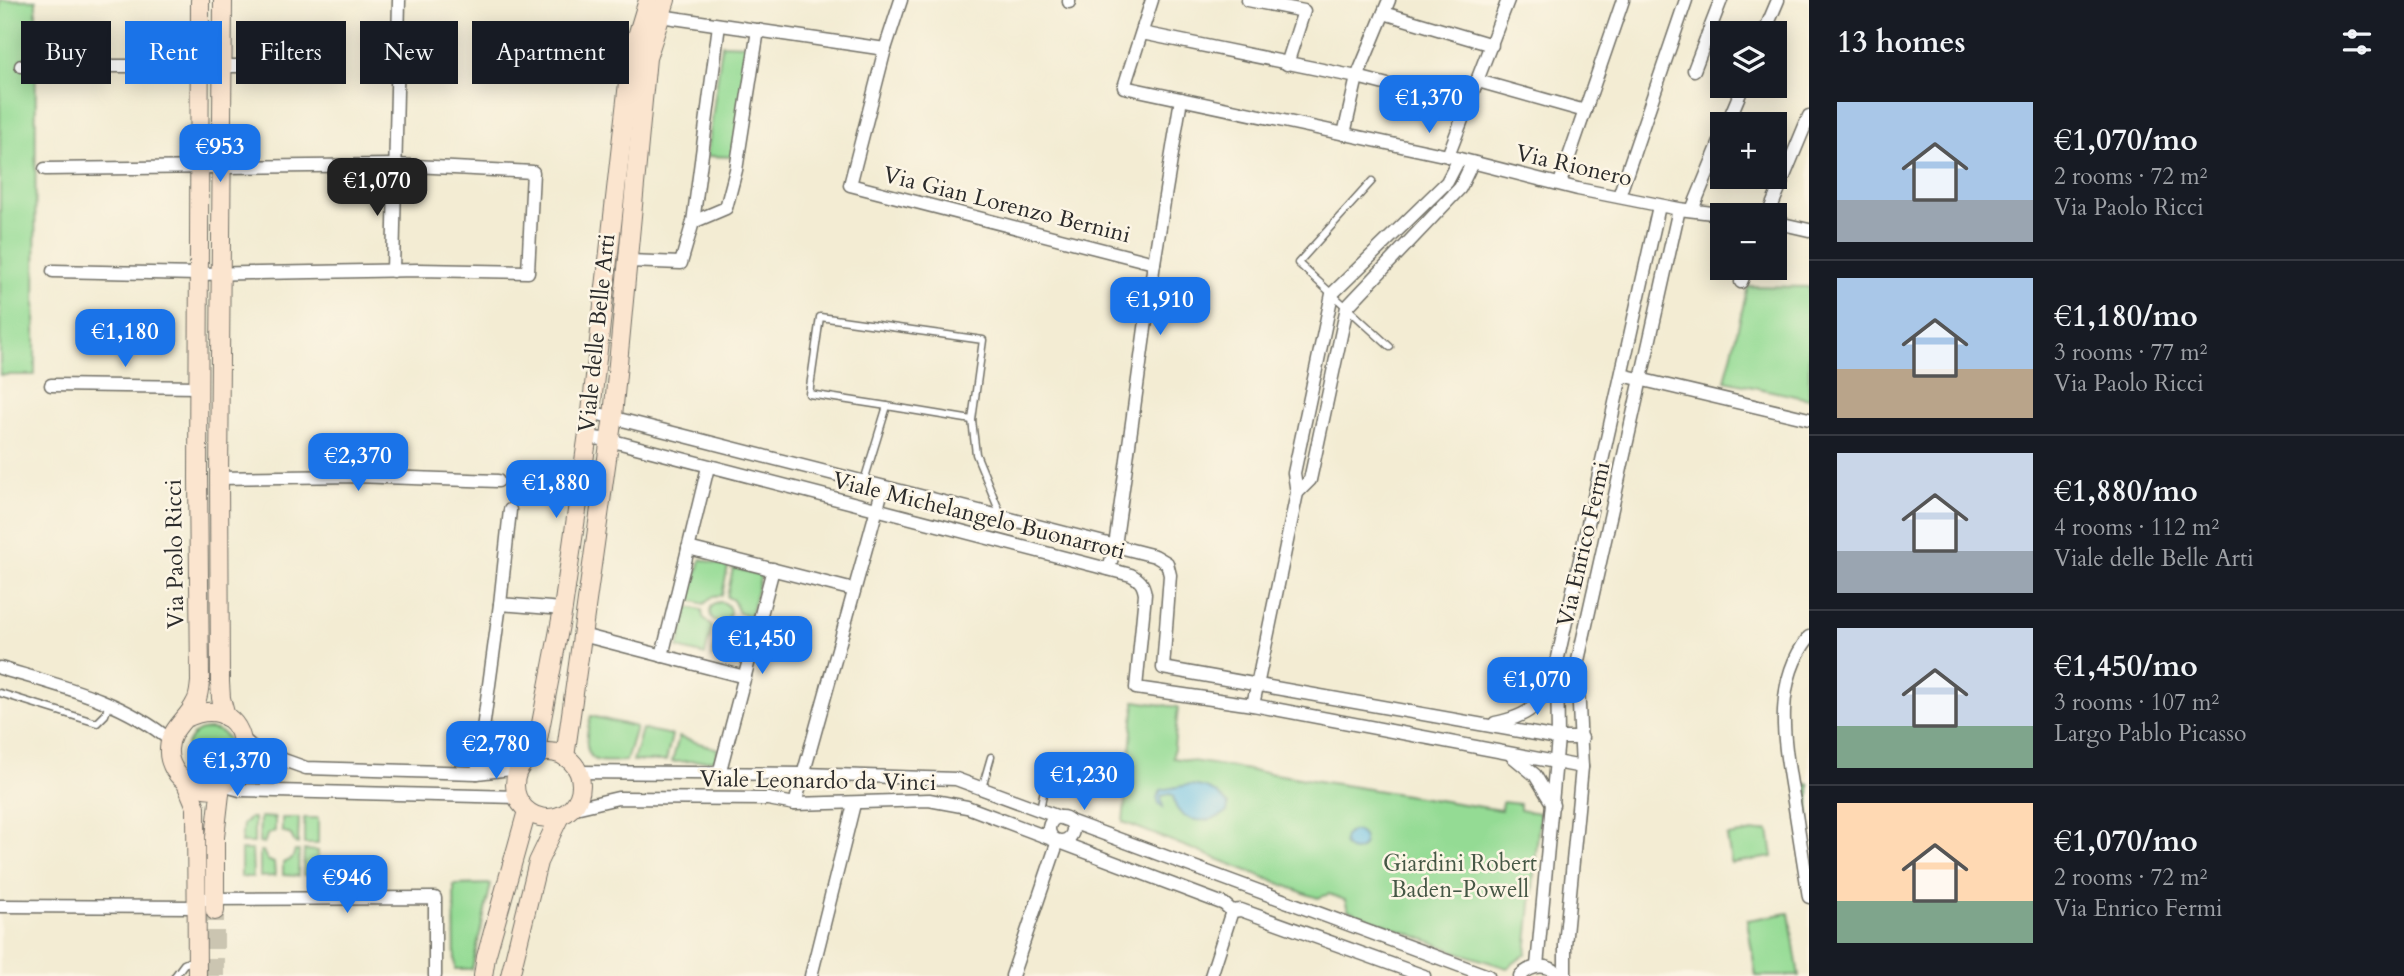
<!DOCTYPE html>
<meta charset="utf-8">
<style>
:root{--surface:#171b24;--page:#20242c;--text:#f1f3f6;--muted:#9ea1a6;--line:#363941;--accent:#1a73e8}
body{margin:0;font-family:Cardo,serif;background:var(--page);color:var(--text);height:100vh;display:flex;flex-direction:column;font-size:26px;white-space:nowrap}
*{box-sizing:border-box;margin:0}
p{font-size:23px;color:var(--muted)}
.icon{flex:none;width:38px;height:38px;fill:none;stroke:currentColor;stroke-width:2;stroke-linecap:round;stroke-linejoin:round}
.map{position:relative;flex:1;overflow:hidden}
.panel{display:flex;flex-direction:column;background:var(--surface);width:595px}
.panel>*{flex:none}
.top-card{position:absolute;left:21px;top:21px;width:665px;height:63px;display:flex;gap:14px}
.tools{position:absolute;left:1710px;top:21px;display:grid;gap:14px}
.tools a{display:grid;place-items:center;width:77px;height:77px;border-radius:0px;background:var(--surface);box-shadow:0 4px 18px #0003;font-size:35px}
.price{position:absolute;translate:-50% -60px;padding:0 16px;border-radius:14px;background:var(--accent);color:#fff;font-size:23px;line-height:46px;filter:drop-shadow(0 2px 4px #0008)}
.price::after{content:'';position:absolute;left:50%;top:42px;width:21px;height:16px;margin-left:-10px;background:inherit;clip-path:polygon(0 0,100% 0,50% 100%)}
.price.active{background:#222;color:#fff}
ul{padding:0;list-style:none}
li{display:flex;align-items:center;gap:21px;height:175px;padding:0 28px}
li+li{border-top:2px solid var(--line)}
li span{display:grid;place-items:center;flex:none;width:196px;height:140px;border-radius:0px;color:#555}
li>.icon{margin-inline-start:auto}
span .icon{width:84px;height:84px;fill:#fffc;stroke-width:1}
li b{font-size:30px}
h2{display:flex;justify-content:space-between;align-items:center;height:84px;padding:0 28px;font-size:30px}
.tag{padding:0 24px;border-radius:0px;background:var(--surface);box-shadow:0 4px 18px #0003;font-size:24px;line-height:63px}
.tag.active{background:var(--accent);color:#fff}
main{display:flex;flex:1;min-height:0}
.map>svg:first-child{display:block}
.green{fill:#94db94;stroke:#608360;stroke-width:2}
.water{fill:#66bfe4;stroke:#487588;stroke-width:2}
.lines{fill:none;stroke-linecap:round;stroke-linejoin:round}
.secondary-tunnel{stroke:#cbc5b1;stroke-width:18;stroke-dasharray:18 9;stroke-linecap:butt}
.lane-casing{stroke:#716f66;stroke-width:9}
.street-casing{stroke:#716f66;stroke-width:15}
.secondary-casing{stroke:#716f66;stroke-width:20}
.lane{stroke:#fff;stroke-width:6}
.street{stroke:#fff;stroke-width:12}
.secondary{stroke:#fbe5cf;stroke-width:18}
.labels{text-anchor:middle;stroke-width:5;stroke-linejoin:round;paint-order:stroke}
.street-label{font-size:23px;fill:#2b2b2b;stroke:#fcf5e5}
.park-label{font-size:23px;fill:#455745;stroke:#fcf5e5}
</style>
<main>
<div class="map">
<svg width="1809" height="976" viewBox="0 0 1809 976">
<rect width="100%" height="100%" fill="#fcf5e5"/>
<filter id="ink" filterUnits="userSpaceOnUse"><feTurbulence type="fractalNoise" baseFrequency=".0143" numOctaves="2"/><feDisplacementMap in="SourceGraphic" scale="14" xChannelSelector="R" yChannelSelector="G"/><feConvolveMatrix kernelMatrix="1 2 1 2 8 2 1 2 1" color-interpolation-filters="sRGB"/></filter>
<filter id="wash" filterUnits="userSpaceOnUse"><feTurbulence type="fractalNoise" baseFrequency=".00686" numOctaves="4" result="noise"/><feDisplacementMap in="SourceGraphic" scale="28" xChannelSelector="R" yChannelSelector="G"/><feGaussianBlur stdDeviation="1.57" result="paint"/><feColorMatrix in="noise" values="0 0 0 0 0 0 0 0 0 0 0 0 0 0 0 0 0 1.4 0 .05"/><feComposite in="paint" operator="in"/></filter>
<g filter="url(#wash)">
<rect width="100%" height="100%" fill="#f3ecd3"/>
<g class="green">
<polygon points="0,0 36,0 35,375 0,375"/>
<polygon points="722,44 750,45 734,157 707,156"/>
<polygon points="1748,286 1809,287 1809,399 1725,381"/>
<polygon points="701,559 728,567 722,595 714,596 704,604 690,600"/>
<polygon points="733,568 761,575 750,616 739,613 733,600 727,597"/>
<circle cx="720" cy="612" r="10"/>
<polygon points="688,607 702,610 703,617 712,627 705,655 678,648"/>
<polygon points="737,620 748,623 738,664 711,657 720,629 727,629"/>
<polygon points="1135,701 1178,707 1173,758 1501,810 1502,802 1520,804 1520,810 1540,813 1526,954 1507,968 1460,953 1348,910 1345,900 1329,894 1318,898 1309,895 1123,822"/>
<path d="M591 716 636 727 626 761C617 761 604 763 596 760 581 753 588 727 591 716Z"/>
<polygon points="642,729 672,735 666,761 633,761"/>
<circle cx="209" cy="752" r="23"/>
<polygon points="679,737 718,749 715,760 672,762"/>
<polygon points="1809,784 1809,850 1798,786"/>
<polygon points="260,817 275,818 275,831 267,835 264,844 259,843"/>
<polygon points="250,818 254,818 254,843 241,843 243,824"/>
<polygon points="282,818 299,818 298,844 295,843 291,835 282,831"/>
<rect x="304" y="818" width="14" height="26"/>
<polygon points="1769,830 1773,857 1731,863 1727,836"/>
<polygon points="241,850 252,850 253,877 241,877"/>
<polygon points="304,850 318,851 318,875 303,875"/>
<polygon points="260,851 263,851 267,860 274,863 275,876 260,877"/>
<polygon points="295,851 299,851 298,876 283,875 283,863 292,859"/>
<polygon points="491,884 472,969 455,969 454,885"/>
<polygon points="1789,913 1799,976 1756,976 1747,920"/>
</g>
<g class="water">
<path d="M1188 785C1206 786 1217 791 1228 805L1227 812C1213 823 1186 825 1176 807 1174 803 1174 799 1173 795L1169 794 1161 796 1163 807 1159 804 1157 797 1161 790Z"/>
<circle cx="1354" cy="841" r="10"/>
</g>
</g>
<g filter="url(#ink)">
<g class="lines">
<polyline class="secondary-tunnel" points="215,976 215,911"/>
<g class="lane-casing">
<g id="lane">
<polyline points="1372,181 1298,263 1390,347"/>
<polyline points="887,406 972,420"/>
<polyline points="864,481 887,406 809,394 820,317 983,340 972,420 976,454 1001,515"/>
<polyline points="0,693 97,723 105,715 109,704"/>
<polyline points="982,788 991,757"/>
<polyline points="1040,809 1048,771"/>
<polyline points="175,976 184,964 195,959"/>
</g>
</g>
<g class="street-casing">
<g id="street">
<polyline points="901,0 885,49 850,185 1154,263"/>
<polyline points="1152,0 1124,87 1448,156 1578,189 1679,209 1729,215"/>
<polyline points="1248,0 1304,11 1287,64"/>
<polyline points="1069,2 1069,0"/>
<polyline points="1384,13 1492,45"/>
<polyline points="660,16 885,49"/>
<polyline points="1142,33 1357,77 1423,94"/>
<polyline points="1764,33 1778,0"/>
<polyline points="21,66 322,66"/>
<polyline points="1694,70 1721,0"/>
<polyline points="1478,81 1585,111"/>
<polyline points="1727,124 1743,86"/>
<polyline points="1344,134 1357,77 1389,0"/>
<polyline points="1448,156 1508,0"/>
<polyline points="45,169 394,165 533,172 528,272 418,270 198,274 53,271"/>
<polyline points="1560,183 1623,0"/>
<polyline points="1619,196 1686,0"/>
<polyline points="1692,210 1722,137"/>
<polyline points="1768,215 1809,116"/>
<polyline points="693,222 719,25"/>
<polyline points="1774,222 1809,230"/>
<polyline points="629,261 681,263 693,222 726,208 736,170 758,30"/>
<polyline points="393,271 399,0"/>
<polyline points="1741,282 1747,268"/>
<polyline points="1622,375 1809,419"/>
<polyline points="51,385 198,387"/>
<polyline points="591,412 1155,556 1167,563 1170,575 1163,668 1558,738 1582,738"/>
<path d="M587 437 609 440 1131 575C1140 580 1143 583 1145 594L1136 688 1253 705 1582 767"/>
<polyline points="219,478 355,476 498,481"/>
<polyline points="1297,493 1310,480 1347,307 1460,188 1472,163"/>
<polyline points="688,548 854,590"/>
<polyline points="1109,569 1115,546 1154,263 1181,99"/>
<polyline points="500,604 510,510"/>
<polyline points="582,635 745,677"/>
<path d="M1809 637C1771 685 1785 746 1794 802 1799 833 1804 865 1809 897"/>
<polyline points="662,656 708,467"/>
<path d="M0 668C60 686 122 700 171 741"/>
<polyline points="1253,705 1297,493 1294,473 1332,294 1447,182 1459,159"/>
<path d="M1495 723C1530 716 1542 705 1553 672"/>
<polyline points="243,739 256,750 306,768 477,773 520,768"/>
<polyline points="1512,756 1535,775 1553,805"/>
<polyline points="578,772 804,774 956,779 1488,976"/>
<polyline points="477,773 500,604 563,609"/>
<polyline points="719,774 773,569"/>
<polyline points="222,785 240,790 517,797"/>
<polyline points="795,804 883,487"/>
<polyline points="571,809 618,798 768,799 795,804 929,800 967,807 1224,904 1232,911 1241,910 1424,976"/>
<circle cx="1061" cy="829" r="12"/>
<polyline points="197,899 435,898 435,976"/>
<polyline points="0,906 197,907"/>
<polyline points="1537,966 1558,738 1557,662 1659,206"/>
<polyline points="811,976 854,804"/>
<polyline points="1012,976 1058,841"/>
<polyline points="1211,976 1232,911"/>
<path d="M1520 976C1533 964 1548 963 1561 976"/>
<polyline points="1565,976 1565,945 1582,767 1577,665 1679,209"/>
</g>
</g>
<g class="secondary-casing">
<g id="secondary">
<polyline points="223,0 219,478 220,682 221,698 226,717"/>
<path d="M186 718C262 683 260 814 190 784 177 778 168 763 169 749 170 728 187 720 195 703 199 697 199 689 200 682L198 478 200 0"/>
<circle cx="548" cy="785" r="33"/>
<polyline points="535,755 563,609 591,412 631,56 648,0"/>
<polyline points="565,757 613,416 647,58 666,0"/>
<polyline points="185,781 196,807 197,976"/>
<polyline points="215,911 215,837 221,785"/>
<polyline points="483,976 486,957 527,811"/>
<polyline points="510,976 538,862 560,816"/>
</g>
</g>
<use href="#lane" class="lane"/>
<use href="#street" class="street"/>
<use href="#secondary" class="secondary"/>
</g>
</g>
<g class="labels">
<g class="street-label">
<text transform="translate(1574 165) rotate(13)" y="8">Via Rionero</text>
<text transform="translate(1007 204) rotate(14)" y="8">Via Gian Lorenzo Bernini</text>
<text transform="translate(596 333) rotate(-84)" y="8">Viale delle Belle Arti</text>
<text transform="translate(979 515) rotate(14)" y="8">Viale Michelangelo Buonarroti</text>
<text transform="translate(1583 544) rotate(-77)" y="8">Via Enrico Fermi</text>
<text transform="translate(174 554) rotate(-91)" y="8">Via Paolo Ricci</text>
<text transform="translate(818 780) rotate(1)" y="8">Viale Leonardo da Vinci</text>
</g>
<g class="park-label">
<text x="1460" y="871">Giardini Robert<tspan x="1460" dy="26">Baden-Powell</tspan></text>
</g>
</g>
</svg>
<div class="tools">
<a><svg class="icon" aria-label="layers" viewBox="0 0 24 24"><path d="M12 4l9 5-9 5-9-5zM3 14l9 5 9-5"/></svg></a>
<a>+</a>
<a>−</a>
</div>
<b class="price" style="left:1429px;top:135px">€1,370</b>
<b class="price" style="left:220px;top:184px">€953</b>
<b class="price active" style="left:377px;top:218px">€1,070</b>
<b class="price" style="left:1160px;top:337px">€1,910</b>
<b class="price" style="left:125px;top:369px">€1,180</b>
<b class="price" style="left:358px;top:493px">€2,370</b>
<b class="price" style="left:556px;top:520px">€1,880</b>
<b class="price" style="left:762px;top:676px">€1,450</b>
<b class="price" style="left:1537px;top:717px">€1,070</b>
<b class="price" style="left:496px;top:781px">€2,780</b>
<b class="price" style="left:237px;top:798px">€1,370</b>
<b class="price" style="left:1084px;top:812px">€1,230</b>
<b class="price" style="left:347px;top:915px">€946</b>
<div class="top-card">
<a class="tag">Buy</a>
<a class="tag active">Rent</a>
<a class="tag">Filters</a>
<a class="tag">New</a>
<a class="tag">Apartment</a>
</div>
</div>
<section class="panel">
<h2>13 homes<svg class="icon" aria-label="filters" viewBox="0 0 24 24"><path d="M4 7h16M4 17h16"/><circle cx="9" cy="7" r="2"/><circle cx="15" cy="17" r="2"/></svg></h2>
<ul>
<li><span style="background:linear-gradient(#a9c7e8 70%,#9aa5b1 0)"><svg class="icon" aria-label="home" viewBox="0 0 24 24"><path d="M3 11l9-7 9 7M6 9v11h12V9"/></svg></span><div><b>€1,070/mo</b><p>2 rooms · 72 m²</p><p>Via Paolo Ricci</p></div></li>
<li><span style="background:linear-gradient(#a9c7e8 65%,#b9a48a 0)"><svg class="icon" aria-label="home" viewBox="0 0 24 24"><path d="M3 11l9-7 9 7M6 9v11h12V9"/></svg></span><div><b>€1,180/mo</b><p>3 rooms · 77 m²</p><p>Via Paolo Ricci</p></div></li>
<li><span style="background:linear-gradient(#c9d6e8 70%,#9aa5b1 0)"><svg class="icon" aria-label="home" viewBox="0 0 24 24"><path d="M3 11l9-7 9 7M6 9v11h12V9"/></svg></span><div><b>€1,880/mo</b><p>4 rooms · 112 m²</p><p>Viale delle Belle Arti</p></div></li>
<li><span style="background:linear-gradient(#c9d6e8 70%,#7fa58c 0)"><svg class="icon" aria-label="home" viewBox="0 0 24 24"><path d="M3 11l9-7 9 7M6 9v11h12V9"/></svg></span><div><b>€1,450/mo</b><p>3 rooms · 107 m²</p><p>Largo Pablo Picasso</p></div></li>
<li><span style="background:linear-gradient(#ffd9b3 70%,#7fa58c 0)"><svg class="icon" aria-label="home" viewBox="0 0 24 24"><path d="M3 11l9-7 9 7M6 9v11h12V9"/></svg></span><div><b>€1,070/mo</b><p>2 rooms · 72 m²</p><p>Via Enrico Fermi</p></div></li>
</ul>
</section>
</main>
